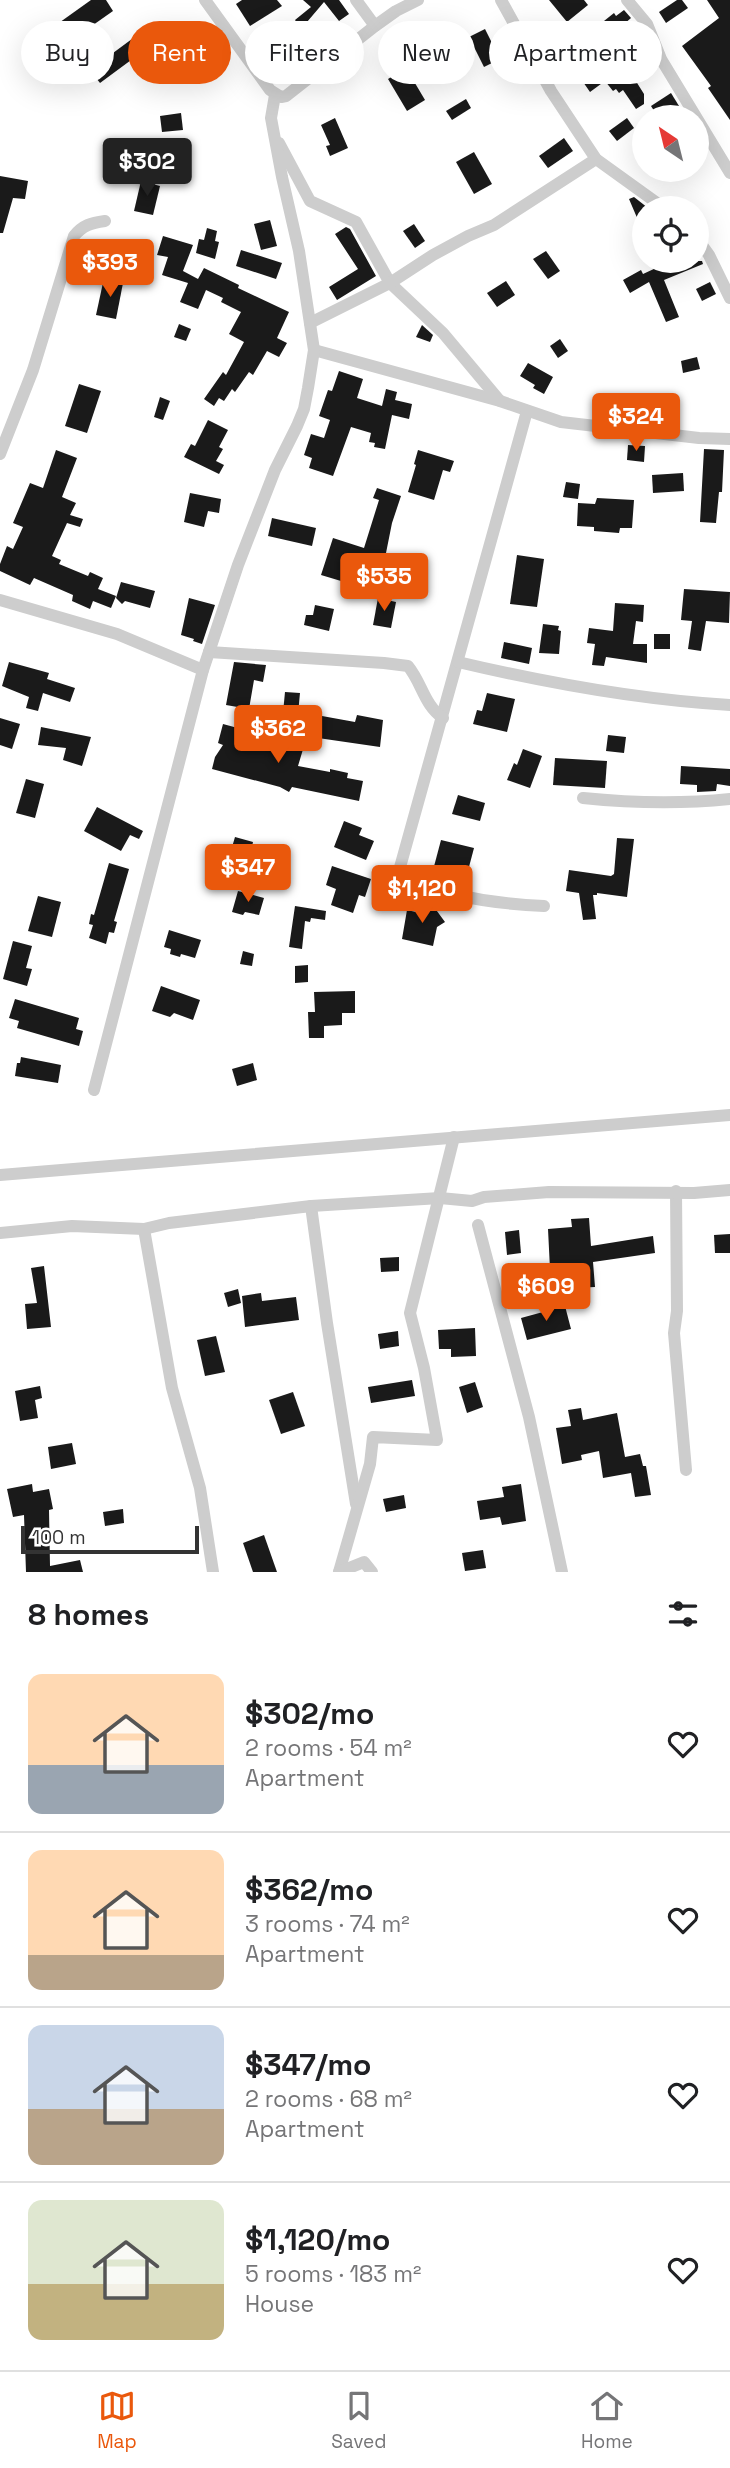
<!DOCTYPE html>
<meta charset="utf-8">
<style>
:root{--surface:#fff;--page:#f6f6f6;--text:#202124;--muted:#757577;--line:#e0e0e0;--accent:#ea580c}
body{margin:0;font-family:"Space Grotesk",sans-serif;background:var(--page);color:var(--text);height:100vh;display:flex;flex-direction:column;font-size:26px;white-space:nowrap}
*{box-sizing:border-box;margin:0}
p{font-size:23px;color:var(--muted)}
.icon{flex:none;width:38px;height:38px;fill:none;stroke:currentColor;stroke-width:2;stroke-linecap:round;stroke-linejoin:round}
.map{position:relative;height:1572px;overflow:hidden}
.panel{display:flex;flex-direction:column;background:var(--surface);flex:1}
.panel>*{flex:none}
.guide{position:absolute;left:21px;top:21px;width:690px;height:63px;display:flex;gap:14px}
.needle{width:46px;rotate:325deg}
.tools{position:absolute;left:632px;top:105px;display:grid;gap:14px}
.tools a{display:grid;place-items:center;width:77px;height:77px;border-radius:50%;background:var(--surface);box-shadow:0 7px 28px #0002;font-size:35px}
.scale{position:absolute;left:21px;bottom:18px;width:178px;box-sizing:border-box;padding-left:7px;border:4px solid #333;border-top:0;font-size:19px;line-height:24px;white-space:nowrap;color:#333;-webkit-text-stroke:5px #fff;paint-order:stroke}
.price{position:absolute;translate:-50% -60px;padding:0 16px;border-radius:7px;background:var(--accent);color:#fff;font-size:23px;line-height:46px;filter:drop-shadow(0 2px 4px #0008)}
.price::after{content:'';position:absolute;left:50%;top:42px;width:21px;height:16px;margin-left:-10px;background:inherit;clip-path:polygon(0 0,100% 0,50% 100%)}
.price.active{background:#222;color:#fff}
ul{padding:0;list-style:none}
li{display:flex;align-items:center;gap:21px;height:175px;padding:0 28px}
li+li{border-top:2px solid var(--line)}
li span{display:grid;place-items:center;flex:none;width:196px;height:140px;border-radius:14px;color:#555}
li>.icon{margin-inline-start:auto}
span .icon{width:84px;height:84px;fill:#fffc;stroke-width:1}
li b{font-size:30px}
h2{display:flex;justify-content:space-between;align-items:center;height:84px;padding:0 28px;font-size:30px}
.chip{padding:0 24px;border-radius:32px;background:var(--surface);box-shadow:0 7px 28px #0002;font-size:24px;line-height:63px}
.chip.active{background:var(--accent);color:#fff}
.menu{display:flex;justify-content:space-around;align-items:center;height:98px;border-top:2px solid var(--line);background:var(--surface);font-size:19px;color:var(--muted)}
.menu a{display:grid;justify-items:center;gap:4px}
.menu .active{color:var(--accent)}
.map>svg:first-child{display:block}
.building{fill:#1a1a1a}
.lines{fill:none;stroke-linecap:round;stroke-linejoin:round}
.street{stroke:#cdcdcd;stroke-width:12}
</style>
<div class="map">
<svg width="730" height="1572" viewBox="0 0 730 1572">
<rect width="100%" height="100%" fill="#fff"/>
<g class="building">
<polygon points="91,0 106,0 113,11 69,42 56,25"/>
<polygon points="242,0 277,0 282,6 250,26 236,4"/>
<polygon points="303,0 339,0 349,14 339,21 324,2 307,22 309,23 301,29 295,20 311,7"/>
<polygon points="549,0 584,0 588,5 567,22"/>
<polygon points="677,0 682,0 688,8 666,23 659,12"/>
<polygon points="707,0 730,0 730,120 708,88 711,86 682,46 719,18"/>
<polygon points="624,10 631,18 623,25 638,44 629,51 617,35 608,41 600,30 607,24 604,21 614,13 616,16"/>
<polygon points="566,28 577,41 561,54 550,41"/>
<polygon points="485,29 500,59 484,67 469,37"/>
<polygon points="136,36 146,49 100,83 90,70"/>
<polygon points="294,45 305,59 292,69 281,54"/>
<polygon points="438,46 458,72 447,80 427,54"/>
<polygon points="608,66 616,75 627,67 644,94 644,104 636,109 623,90 619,93 616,89 613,91 605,81 590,92 581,79 597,68 600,72"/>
<polygon points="406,68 425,100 407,111 388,79"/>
<polygon points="671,93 679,106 662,117 658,117 651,106"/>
<polygon points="466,99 471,108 452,120 446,111"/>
<polygon points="181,113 183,130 162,132 160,116"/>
<polygon points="335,118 348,148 330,156 326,146 330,145 321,125"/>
<polygon points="627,118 634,128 617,141 609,131"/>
<polygon points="564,138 573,151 548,168 539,156"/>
<polygon points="474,152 492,184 474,194 456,162"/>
<polygon points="0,176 28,181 25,199 13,198 3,233 0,233"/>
<polygon points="141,181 160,186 153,215 134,211"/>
<polygon points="634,197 648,208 644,208 644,234 629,199"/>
<polygon points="270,220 277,246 261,250 254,224"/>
<polygon points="414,224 425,241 415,248 403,231"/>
<polygon points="346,227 350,229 376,276 337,300 329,287 358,269 335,234"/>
<polygon points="207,228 217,231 215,241 219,242 215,259 196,253 199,239 204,240"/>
<polygon points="163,236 193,245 183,271 198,279 204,268 239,285 238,288 289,312 277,338 287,343 279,357 267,351 253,375 249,372 235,392 232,389 224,401 219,398 214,406 204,399 223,372 226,375 244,342 229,334 241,312 221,302 223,298 206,290 198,309 180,302 188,283 162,275 168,257 157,255"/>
<polygon points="241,250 282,263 276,279 236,266"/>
<polygon points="546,251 560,271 548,279 533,259"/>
<polygon points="671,261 702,261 703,264 664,280 679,317 666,322 649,282 630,293 623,280 641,270 643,274"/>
<polygon points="104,278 123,283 116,319 96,315"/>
<polygon points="506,281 515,295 497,307 487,293"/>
<polygon points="710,282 716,294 702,301 696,289"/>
<polygon points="179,324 191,329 186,341 174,337"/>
<polygon points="422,325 433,335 430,342 416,337"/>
<polygon points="560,339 568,351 558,358 550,346"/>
<polygon points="697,357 700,369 683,373 681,361"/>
<polygon points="528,363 553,377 544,394 533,388 535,385 520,376"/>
<polygon points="339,371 363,379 357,398 382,406 386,389 397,392 395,400 412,404 409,419 392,415 385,449 374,447 375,443 369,442 371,433 351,427 333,476 309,468 312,458 304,455 311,434 324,438 330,420 319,416 328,390 332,391"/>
<polygon points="79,384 101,391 87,433 65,426"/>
<polygon points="160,397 170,401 163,420 154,417"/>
<polygon points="208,420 228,430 219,447 223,449 216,461 224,465 219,474 184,457 191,444 195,446"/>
<polygon points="628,445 645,446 644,462 627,460"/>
<polygon points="704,449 724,450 722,492 719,492 716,523 700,522"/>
<polygon points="56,450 77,458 62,497 76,503 70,515 83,519 80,527 67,523 52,556 61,560 59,564 88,576 90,572 103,578 98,589 116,596 111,608 93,601 90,609 72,601 73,595 34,578 30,585 0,571 0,564 7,546 13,549 23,527 13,523 30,483 43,488"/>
<polygon points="418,450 454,461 450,472 443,470 434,500 408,492 416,465 414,464"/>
<polygon points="683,473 684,491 653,493 652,475"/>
<polygon points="566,482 580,484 578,499 563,497"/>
<polygon points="377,488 401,496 392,523 385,558 380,557 378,566 348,561 341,581 321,575 333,538 364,548 379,500 373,498"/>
<polygon points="190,493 221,499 219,513 208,511 204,527 184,522"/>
<polygon points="597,498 634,500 632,528 620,528 619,533 594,531 594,527 577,526 578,503 595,504"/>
<polygon points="272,518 316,528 312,546 268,536"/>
<polygon points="517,555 544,559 537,607 510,604"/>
<polygon points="121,582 155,591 150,608 125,601 122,604 116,598"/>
<polygon points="684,589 730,592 729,623 706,621 701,651 688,649 692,621 681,620"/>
<polygon points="189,598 215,605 202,644 193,641 194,639 181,635"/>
<polygon points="378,598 396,602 391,628 373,625"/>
<polygon points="615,603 644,605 643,622 636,621 633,644 647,644 647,663 606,657 604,666 592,665 595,644 587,643 589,628 613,631"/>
<polygon points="315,605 334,609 329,631 304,625 306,615 313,615"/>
<polygon points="543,624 559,626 558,630 561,631 559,654 539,653"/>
<rect x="654" y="634" width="16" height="15"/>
<polygon points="504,642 532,648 529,664 501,658"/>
<polygon points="9,662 49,673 47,679 75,688 70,702 43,693 38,711 26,708 29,697 2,686"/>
<polygon points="234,662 266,665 263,682 254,680 249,709 226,705"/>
<polygon points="285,692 300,693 298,714 283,713"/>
<polygon points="487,693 515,699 507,732 473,724 477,710 482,711"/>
<polygon points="357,715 383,720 380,747 318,738 319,731 311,729 312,720 321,722 322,716 355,722"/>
<polygon points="0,718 20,724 12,749 0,745"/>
<polygon points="223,724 304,746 298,766 330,772 330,769 348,773 347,778 363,781 359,801 292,787 289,792 280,787 212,769 215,757 223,745 218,743"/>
<polygon points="41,727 91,737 82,766 63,760 66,748 38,745"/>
<polygon points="608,735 626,737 624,753 606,751"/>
<polygon points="523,749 542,756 530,788 507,780 514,763 517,765"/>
<polygon points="555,758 607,761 605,788 553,785"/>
<polygon points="681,766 730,769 730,786 717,784 716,791 697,792 697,785 680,784"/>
<polygon points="26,779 44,784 35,818 16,813"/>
<polygon points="458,795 485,803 480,821 452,814"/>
<polygon points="97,807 143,831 139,839 130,835 121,851 84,831"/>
<polygon points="344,821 362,828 359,835 374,841 366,860 334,847"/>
<polygon points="235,837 253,842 249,860 255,862 253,870 248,871 243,884 225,878 229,867 223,865 227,855 230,854"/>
<polygon points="617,838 634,839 627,897 597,893 597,895 593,895 596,919 583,920 579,893 566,891 569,870 611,876 614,874"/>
<polygon points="441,840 474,848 465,882 432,874"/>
<polygon points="109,863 129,869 114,921 117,922 114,933 109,932 106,944 89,938 93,925 89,924 91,914 94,915"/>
<polygon points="332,866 371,879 365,897 359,895 353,913 331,905 336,889 326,885"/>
<polygon points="238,891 264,898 259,915 245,912 243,915 232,912"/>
<polygon points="38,896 61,902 52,937 28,931"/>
<polygon points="422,904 434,907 445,922 437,927 433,946 402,939 407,910 420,913"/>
<polygon points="295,906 326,911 325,920 311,918 310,922 305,921 302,949 289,947"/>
<polygon points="169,930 201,940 195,958 181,954 180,957 170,954 171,949 164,947"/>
<polygon points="13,941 32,946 26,968 32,969 27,986 3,979"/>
<polygon points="243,951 254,954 252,966 240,964"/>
<polygon points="308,965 308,982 295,983 295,966"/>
<polygon points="161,986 200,1000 193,1020 174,1013 170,1017 152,1011"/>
<polygon points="355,991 355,1013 342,1013 342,1025 324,1026 324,1038 309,1038 308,1012 315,1012 314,992"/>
<polygon points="15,999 79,1018 76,1029 83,1031 79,1046 17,1028 19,1021 9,1018"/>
<polygon points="21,1057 61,1065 58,1083 15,1076 17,1063 20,1063"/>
<polygon points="253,1063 257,1080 237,1086 232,1069"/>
<polygon points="589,1218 591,1246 653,1236 655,1253 593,1262 595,1287 551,1289 548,1229 572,1227 571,1219"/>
<polygon points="519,1230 521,1253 507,1255 505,1232"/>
<polygon points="730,1234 730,1253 715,1253 714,1235"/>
<polygon points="399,1257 399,1271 381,1272 380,1258"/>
<polygon points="44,1266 51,1327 27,1329 25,1304 37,1303 31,1268"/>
<polygon points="238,1289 241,1303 228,1307 224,1293"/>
<polygon points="261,1293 262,1301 296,1297 299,1320 245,1327 242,1296"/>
<polygon points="565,1306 571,1329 527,1340 521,1318"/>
<polygon points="475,1328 476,1356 451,1357 451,1349 439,1349 438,1330"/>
<polygon points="398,1331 399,1346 380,1349 378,1334"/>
<polygon points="216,1336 225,1372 205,1376 197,1340"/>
<polygon points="412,1380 415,1396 371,1403 368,1387"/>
<polygon points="475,1382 483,1407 467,1413 459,1387"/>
<polygon points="40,1386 42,1398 35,1400 38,1418 20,1421 15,1391"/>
<polygon points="293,1392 305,1426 281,1434 269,1400"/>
<polygon points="581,1408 583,1420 617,1413 625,1457 640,1454 643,1466 646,1466 651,1495 635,1497 631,1473 603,1478 599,1451 581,1455 582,1460 562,1464 556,1428 571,1426 568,1410"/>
<polygon points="72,1443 76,1464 51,1469 48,1447"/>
<polygon points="32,1484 33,1492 49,1489 53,1509 49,1510 50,1566 80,1560 83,1572 26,1572 24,1515 13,1517 7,1489"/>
<polygon points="521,1484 526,1521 502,1525 500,1517 480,1520 477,1501 504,1497 502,1487"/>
<polygon points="404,1495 406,1508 386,1512 383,1499"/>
<polygon points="123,1509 124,1523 105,1526 103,1512"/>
<polygon points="264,1535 277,1572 253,1572 243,1543"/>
<polygon points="483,1550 486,1568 465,1571 462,1553"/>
</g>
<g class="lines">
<g class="street">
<polyline points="205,0 270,90 281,97 286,96 375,26 396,11 418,0"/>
<polyline points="356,0 375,26"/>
<polyline points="501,0 551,91 596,159 664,208"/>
<polyline points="627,0 647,24 661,59 730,173"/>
<polyline points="279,143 310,201 356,222 390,283 443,333 500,401"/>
<polyline points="696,237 709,255 730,298"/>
<polyline points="310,323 390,283 433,255 468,236 494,225 596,159"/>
<polyline points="314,350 500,401 561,422 699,438 730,439"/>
<path d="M527 411 397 878C444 895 494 904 544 906"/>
<path d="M0 454 33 370 74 236C83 225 91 223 105 221"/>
<polyline points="0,600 117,634 203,670"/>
<path d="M209 652 384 663 408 666C422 683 424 705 443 718"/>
<path d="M458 662C547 683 639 700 730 705"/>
<path d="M583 798C632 803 681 804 730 799"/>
<polyline points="94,1090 203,670 238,565 275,470 297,426 304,409 308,388 314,350 299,251 282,177 271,118 275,95"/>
<polyline points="0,1175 730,1115"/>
<polyline points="676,1191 677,1311 674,1333 686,1470"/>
<polyline points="311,1206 327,1323 356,1504"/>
<polyline points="478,1225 529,1417 562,1572"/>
<polyline points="144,1229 172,1388 200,1488 213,1572"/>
<polyline points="0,1233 72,1226 144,1229 169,1223 311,1206 440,1198 472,1201 484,1197 549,1192 694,1193 730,1190"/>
<polyline points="339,1572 370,1464 373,1437 437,1440 424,1368 410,1313 454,1137"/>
<polyline points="339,1572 364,1562 372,1572"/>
</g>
</g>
</svg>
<div class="tools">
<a><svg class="needle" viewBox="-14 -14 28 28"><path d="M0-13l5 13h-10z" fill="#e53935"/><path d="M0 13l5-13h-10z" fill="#757577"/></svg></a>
<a><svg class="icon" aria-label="locate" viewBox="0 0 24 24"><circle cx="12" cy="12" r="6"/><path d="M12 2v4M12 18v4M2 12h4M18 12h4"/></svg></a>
</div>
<div class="scale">100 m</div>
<b class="price active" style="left:147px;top:198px">$302</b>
<b class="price" style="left:110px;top:299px">$393</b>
<b class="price" style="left:636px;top:453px">$324</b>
<b class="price" style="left:384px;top:613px">$535</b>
<b class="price" style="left:278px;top:765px">$362</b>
<b class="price" style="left:248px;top:904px">$347</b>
<b class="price" style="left:422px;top:925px">$1,120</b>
<b class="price" style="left:546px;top:1323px">$609</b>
<div class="guide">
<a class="chip">Buy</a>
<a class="chip active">Rent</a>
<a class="chip">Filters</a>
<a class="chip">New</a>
<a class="chip">Apartment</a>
</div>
</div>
<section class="panel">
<h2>8 homes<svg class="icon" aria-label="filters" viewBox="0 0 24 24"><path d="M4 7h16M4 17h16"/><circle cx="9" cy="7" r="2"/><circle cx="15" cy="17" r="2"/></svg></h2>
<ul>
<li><span style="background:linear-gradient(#ffd9b3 65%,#9aa5b1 0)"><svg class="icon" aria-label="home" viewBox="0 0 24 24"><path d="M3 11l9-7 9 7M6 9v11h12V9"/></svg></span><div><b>$302/mo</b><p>2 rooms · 54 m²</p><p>Apartment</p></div><svg class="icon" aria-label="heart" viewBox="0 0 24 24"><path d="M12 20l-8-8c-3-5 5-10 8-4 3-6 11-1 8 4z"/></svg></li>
<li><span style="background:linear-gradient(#ffd9b3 75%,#b9a48a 0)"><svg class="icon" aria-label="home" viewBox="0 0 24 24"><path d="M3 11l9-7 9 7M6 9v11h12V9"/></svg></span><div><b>$362/mo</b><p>3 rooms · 74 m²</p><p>Apartment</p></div><svg class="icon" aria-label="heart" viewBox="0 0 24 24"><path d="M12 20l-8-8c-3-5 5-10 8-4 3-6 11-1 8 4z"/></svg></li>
<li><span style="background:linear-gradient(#c9d6e8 60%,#b9a48a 0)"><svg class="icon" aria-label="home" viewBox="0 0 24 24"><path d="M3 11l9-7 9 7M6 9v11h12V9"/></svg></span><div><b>$347/mo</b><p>2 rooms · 68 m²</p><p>Apartment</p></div><svg class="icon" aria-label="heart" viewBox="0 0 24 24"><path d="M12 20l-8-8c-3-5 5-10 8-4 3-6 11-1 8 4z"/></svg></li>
<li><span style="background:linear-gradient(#dfe7d0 60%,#c2b280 0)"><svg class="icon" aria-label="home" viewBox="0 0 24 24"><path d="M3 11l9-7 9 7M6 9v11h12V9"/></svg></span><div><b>$1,120/mo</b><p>5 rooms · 183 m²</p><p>House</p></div><svg class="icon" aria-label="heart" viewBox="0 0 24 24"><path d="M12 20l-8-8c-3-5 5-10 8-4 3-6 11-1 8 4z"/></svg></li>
</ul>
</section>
<nav class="menu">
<a class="active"><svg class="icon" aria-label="map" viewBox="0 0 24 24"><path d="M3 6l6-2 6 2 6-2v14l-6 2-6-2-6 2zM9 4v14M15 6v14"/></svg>Map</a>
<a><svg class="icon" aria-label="saved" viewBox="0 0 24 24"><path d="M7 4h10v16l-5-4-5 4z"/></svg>Saved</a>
<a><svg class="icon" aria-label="home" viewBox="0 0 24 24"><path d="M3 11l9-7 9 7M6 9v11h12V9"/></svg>Home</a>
</nav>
